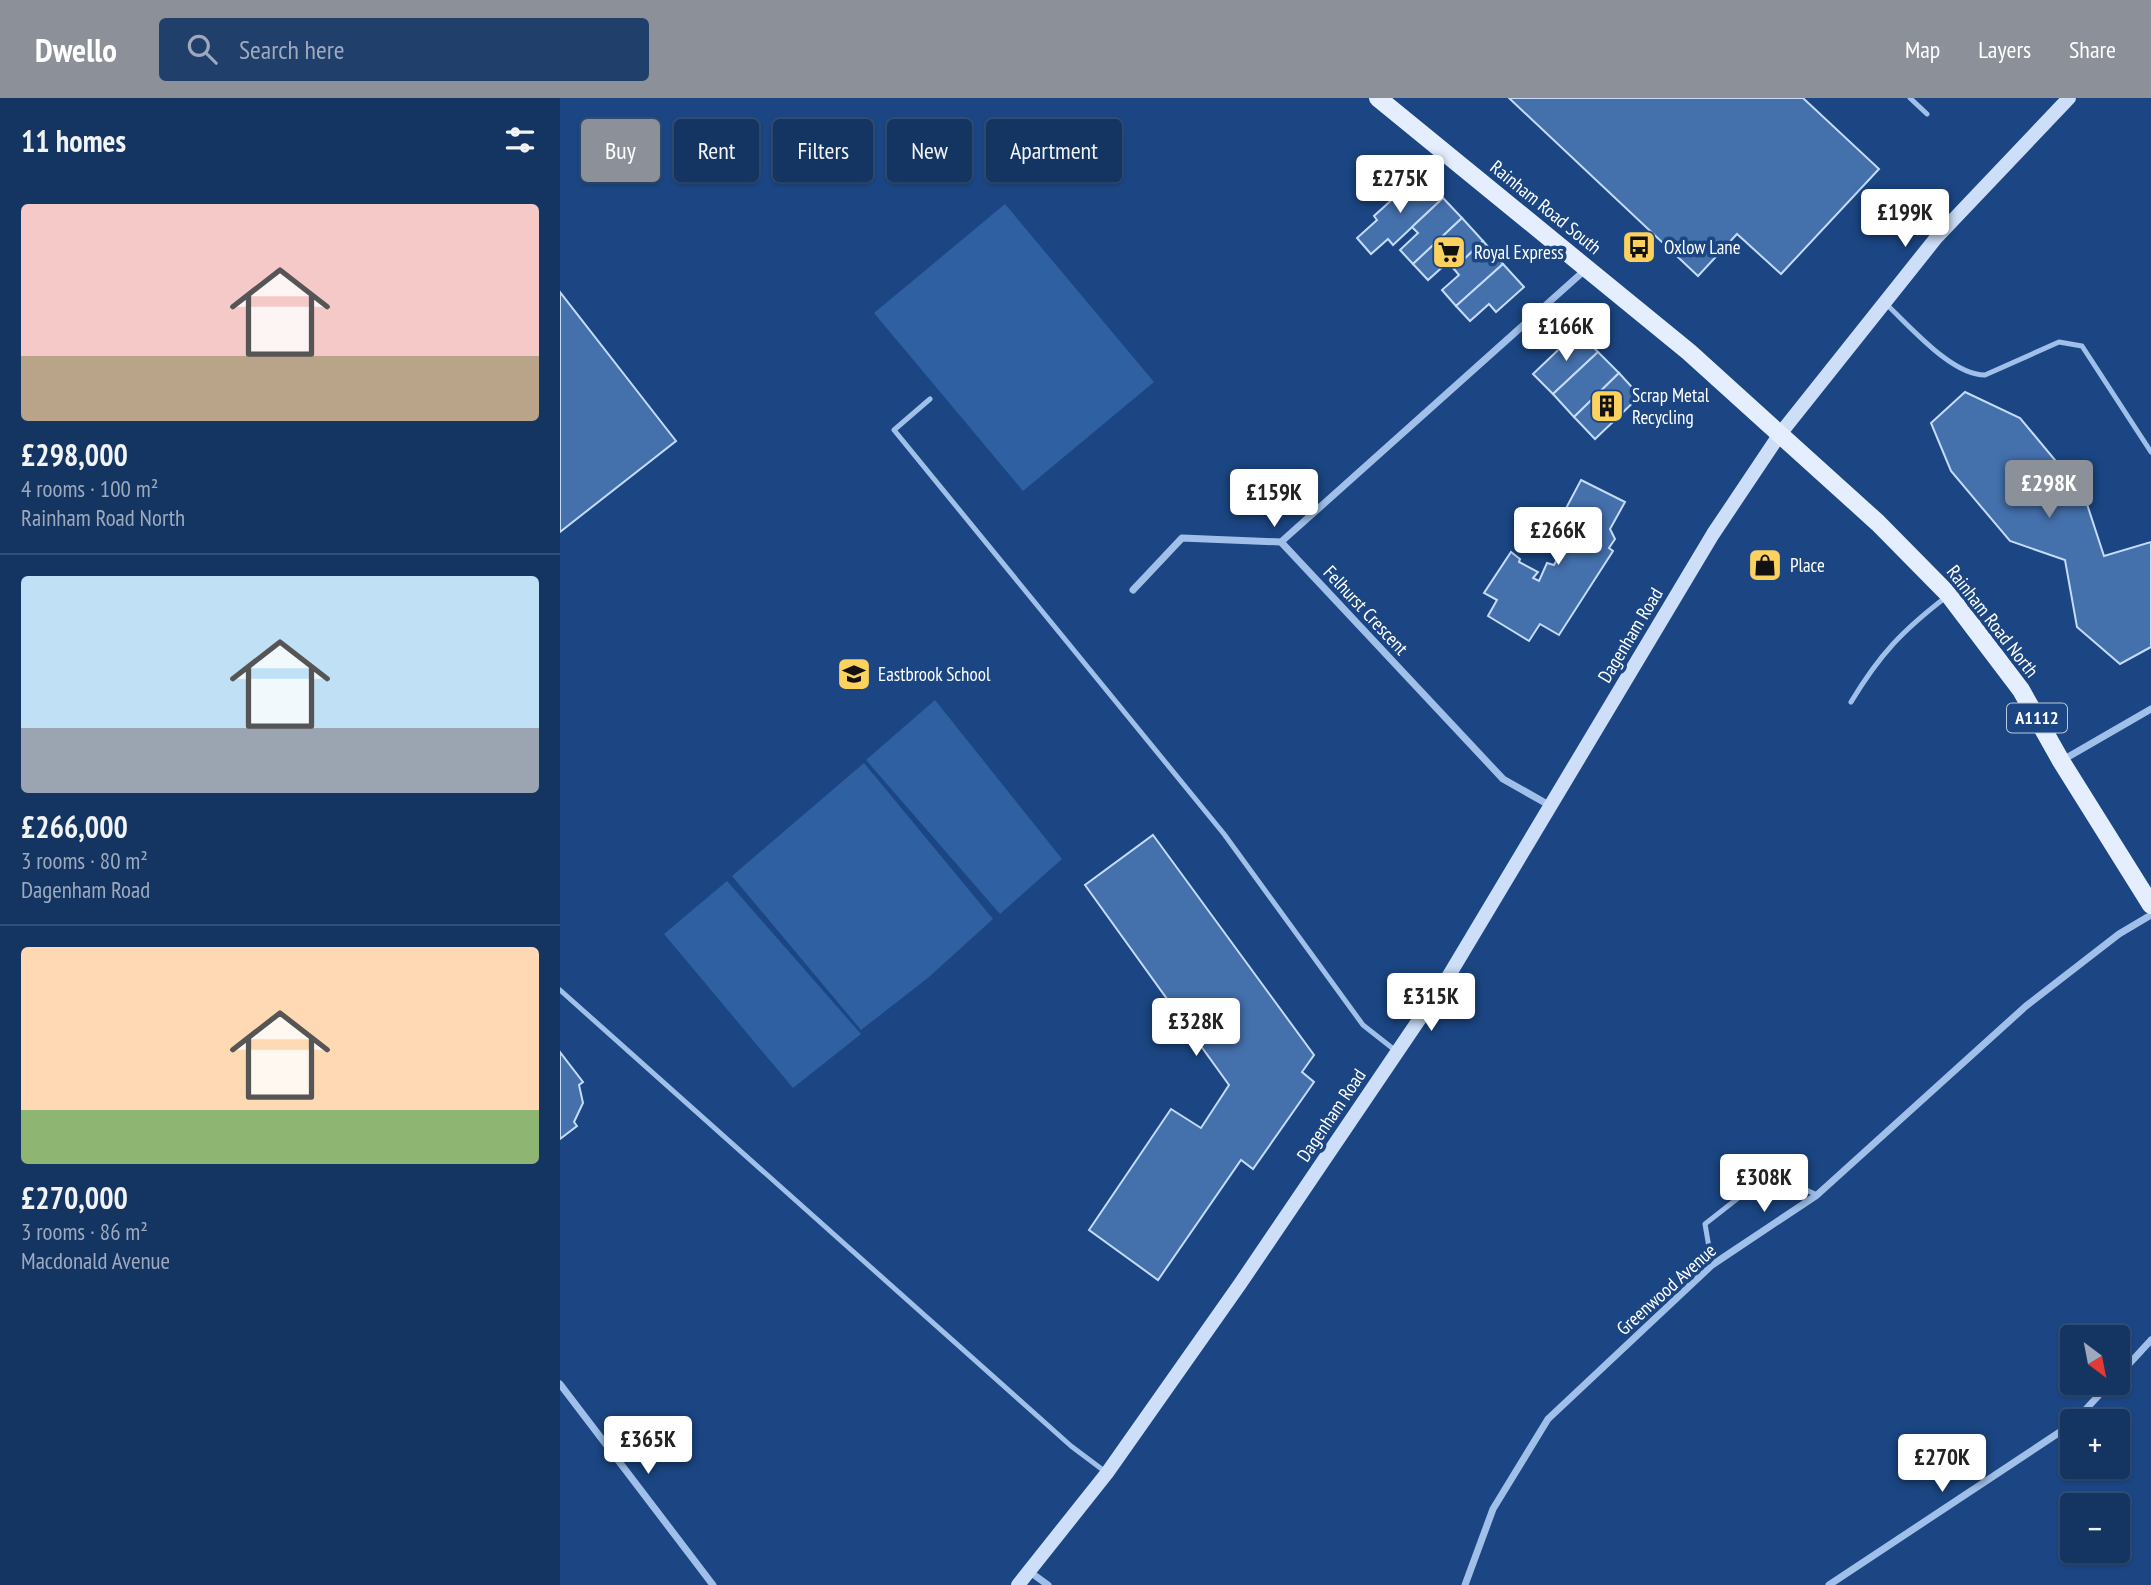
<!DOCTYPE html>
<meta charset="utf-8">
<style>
:root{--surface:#143462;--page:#213f6b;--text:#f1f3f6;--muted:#9daabe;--line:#334f77;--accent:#8c9099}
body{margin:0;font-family:"PT Sans Narrow",sans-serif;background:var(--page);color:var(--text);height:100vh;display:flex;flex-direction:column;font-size:26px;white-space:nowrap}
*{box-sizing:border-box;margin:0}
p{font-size:23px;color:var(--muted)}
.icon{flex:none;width:38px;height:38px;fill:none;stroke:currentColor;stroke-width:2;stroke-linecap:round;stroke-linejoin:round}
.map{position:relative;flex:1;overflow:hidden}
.side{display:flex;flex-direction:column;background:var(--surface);width:560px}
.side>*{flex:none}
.guide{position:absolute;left:21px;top:21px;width:665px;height:63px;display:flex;gap:14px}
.needle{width:46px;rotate:148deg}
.buttons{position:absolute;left:1500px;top:1227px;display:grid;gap:14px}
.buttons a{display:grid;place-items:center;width:70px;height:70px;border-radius:7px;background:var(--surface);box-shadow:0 2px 5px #0004,0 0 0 2px var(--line);font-size:35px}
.price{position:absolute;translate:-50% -60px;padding:0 16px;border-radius:7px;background:#fff;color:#222;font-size:23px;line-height:46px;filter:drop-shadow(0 2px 4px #0008)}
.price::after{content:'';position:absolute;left:50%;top:42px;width:21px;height:16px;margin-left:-10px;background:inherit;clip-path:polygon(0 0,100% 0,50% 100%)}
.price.on{background:var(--accent);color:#fff}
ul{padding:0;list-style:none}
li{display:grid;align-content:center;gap:14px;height:371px;padding:0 21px}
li+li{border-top:2px solid var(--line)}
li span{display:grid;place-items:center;height:217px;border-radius:7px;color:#555}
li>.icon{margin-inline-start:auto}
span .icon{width:126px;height:126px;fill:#fffc;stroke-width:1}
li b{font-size:30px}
h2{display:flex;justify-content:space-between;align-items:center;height:84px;padding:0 21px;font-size:30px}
.pill{padding:0 24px;border-radius:7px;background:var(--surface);box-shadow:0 2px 5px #0004,0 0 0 2px var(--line);font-size:24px;line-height:63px}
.pill.on{background:var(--accent);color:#fff}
header{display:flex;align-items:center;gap:42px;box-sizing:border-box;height:98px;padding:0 35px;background:var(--accent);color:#fff}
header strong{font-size:33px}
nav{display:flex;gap:38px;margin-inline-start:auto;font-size:24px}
.search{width:490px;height:63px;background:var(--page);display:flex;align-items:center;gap:18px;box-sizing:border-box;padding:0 24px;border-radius:7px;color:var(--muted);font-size:26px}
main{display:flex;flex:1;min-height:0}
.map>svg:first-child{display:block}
.green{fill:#2e60a2}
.building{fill:#4470ac;stroke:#c5dbf8;stroke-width:2}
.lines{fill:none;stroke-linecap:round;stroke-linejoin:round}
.lane{stroke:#a0c0ea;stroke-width:5}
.street{stroke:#a0c0ea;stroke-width:7}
.secondary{stroke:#ccdef8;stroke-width:14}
.primary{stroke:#e4eefe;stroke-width:18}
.labels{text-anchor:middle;stroke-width:7;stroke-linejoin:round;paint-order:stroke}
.shield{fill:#1b4683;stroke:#bbc8da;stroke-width:2}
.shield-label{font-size:18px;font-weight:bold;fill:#fff}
.street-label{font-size:19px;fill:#fff;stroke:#1b4683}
.poi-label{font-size:19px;fill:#fff;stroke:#1b4683;text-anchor:start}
</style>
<header>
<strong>Dwello</strong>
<div class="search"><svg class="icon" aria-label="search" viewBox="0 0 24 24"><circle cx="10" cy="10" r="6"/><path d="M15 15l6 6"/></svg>Search here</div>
<nav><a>Map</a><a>Layers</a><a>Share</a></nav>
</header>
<main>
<section class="side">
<h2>11 homes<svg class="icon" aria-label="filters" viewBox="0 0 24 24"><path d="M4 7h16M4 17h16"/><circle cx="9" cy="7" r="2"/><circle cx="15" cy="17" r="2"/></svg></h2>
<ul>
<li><span style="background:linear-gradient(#f6c9c9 70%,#b9a48a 0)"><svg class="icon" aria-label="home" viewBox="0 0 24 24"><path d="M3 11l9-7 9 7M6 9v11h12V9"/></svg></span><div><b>£298,000</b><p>4 rooms · 100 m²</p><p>Rainham Road North</p></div></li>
<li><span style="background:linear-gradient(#bfe0f5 70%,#9aa5b1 0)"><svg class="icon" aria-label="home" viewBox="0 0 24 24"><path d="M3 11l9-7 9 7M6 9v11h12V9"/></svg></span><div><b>£266,000</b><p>3 rooms · 80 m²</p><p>Dagenham Road</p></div></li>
<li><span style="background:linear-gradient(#ffd9b3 75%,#8fb573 0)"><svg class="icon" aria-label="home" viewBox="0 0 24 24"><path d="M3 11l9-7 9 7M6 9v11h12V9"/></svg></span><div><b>£270,000</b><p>3 rooms · 86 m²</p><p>Macdonald Avenue</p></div></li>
</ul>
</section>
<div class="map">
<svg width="1591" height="1487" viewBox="0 0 1591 1487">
<rect width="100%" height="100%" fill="#1b4683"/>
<g class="green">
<polygon points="445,106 594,284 463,393 314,215"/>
<polygon points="375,602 502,761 440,816 306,662"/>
<polygon points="304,665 433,821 369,879 301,932 172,778"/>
<polygon points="167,783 301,936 233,990 104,836"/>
</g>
<g class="building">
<polygon points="949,0 1243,0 1319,71 1221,176 1177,136 1138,178"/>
<polygon points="858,78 883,100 833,147 828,141 811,156 797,140 817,122 814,118"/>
<polygon points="883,100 902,120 853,166 840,152 858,135 852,129"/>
<polygon points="902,120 923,143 894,171 888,164 868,182 853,166"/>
<polygon points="923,143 943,166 896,208 882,192 899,177 894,171"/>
<polygon points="943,166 964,189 936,214 929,206 910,223 896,208"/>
<polygon points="0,194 116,343 0,434"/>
<polygon points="1018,233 1038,254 993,296 973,276"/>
<polygon points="1038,254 1059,275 1014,319 993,296"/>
<polygon points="1059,275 1080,298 1035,341 1014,319"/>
<polygon points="1405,294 1460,320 1524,397 1544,458 1591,444 1591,549 1560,566 1517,529 1505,462 1450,443 1391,373 1371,325"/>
<polygon points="1021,382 1065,404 1050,431 1055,441 1049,450 1053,453 999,537 980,526 969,543 928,518 937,502 924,495 951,454 960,461 959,464 978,474 973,480 979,483 987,465 994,467 1007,443 999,439 993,447 976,438 984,427 994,433"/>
<polygon points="593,737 754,957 742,974 754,984 693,1071 681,1062 598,1182 529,1132 611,1011 641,1030 669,987 525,787"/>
<polygon points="0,954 23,984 19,987 23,1005 14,1024 17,1028 0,1041"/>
</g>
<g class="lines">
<g class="lane">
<polyline points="1350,0 1367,16"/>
<path d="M1325 205C1350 228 1391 277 1425 277L1499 244 1522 248 1591 354"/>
<polyline points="370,301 334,332 664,736 803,927 836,953"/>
<path d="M1291 604C1320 556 1342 533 1386 499"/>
<polyline points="0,892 511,1348 547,1375"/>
<polyline points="1152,1167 1145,1126 1210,1075 1257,1097"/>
</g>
<g class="street">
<polyline points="573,492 622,440 721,444"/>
<polyline points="1501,663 1591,611"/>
<polyline points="989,707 943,681 721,444 1025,172"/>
<polyline points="1558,1278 1591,1242"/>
<polyline points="0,1286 153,1487"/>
<polyline points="1515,1323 1551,1284"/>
<polyline points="470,1474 488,1487"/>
<polyline points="905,1487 933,1411 988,1321 1152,1167 1257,1097 1466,908 1559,836 1591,817"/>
<polyline points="1269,1487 1512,1326"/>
</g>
<polyline class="secondary" points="458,1487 547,1375 680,1186 888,879 1153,436 1220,336 1376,140 1509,0"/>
<polyline class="primary" points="818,0 1129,254 1318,425 1389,497 1461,592 1501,663 1591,807"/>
</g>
<defs>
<g id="bus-square" transform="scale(1.75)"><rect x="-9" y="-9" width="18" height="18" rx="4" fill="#fcd15d" stroke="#1b4683"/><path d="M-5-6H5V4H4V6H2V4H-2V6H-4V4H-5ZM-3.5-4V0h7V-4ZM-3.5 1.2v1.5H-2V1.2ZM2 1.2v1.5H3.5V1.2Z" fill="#111"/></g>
<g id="supermarket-square" transform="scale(1.75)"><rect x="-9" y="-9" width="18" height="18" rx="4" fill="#fcd15d" stroke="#1b4683"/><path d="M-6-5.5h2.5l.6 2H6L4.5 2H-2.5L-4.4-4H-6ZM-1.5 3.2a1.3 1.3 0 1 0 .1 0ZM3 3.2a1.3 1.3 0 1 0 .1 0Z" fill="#111"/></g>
<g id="building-square" transform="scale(1.75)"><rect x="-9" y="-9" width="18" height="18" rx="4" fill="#fcd15d" stroke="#1b4683"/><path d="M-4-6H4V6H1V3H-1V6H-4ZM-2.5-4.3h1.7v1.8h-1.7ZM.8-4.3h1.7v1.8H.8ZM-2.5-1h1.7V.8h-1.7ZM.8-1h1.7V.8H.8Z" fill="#111"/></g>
<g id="shop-square" transform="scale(1.75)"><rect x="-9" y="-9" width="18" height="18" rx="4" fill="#fcd15d" stroke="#1b4683"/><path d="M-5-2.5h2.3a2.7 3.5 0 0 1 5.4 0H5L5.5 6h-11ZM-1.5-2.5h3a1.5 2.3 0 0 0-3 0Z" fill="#111"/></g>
<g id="school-square" transform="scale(1.75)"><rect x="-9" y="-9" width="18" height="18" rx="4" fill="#fcd15d" stroke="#1b4683"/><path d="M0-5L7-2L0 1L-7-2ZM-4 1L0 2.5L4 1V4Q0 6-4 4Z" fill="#111"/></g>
</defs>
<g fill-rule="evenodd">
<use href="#bus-square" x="1079" y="149"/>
<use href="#supermarket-square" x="889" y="154"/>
<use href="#building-square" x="1047" y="308"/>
<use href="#shop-square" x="1205" y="467"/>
<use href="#school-square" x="294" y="576"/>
</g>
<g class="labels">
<rect class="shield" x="1447" y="605.5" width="60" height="29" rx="5"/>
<g class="shield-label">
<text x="1477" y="626">A1112</text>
</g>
<g class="street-label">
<text transform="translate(986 109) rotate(39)" y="7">Rainham Road South</text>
<text transform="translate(806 512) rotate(47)" y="7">Felhurst Crescent</text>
<text transform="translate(1433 523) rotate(52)" y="7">Rainham Road North</text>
<text transform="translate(1070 537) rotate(-59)" y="7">Dagenham Road</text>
<text transform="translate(771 1017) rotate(-56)" y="7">Dagenham Road</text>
<text transform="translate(1106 1191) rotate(-42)" y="7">Greenwood Avenue</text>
</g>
<g class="poi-label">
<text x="1104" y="156">Oxlow Lane</text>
<text x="914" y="161">Royal Express</text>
<text x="1072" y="304">Scrap Metal<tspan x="1072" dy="22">Recycling</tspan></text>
<text x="1230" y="474">Place</text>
<text x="318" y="583">Eastbrook School</text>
</g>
</g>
</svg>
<div class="buttons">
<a><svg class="needle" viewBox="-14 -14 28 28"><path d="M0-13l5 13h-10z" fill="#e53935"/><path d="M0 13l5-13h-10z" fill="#9daabe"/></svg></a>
<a>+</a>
<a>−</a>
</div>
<b class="price" style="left:840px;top:117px">£275K</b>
<b class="price" style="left:1345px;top:151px">£199K</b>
<b class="price" style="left:1006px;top:265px">£166K</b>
<b class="price on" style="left:1489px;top:422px">£298K</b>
<b class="price" style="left:714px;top:431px">£159K</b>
<b class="price" style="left:998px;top:469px">£266K</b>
<b class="price" style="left:871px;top:935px">£315K</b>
<b class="price" style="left:636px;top:960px">£328K</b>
<b class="price" style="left:1204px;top:1116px">£308K</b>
<b class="price" style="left:88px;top:1378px">£365K</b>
<b class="price" style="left:1382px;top:1396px">£270K</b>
<div class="guide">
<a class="pill on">Buy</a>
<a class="pill">Rent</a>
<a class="pill">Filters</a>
<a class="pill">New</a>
<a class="pill">Apartment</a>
</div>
</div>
</main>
